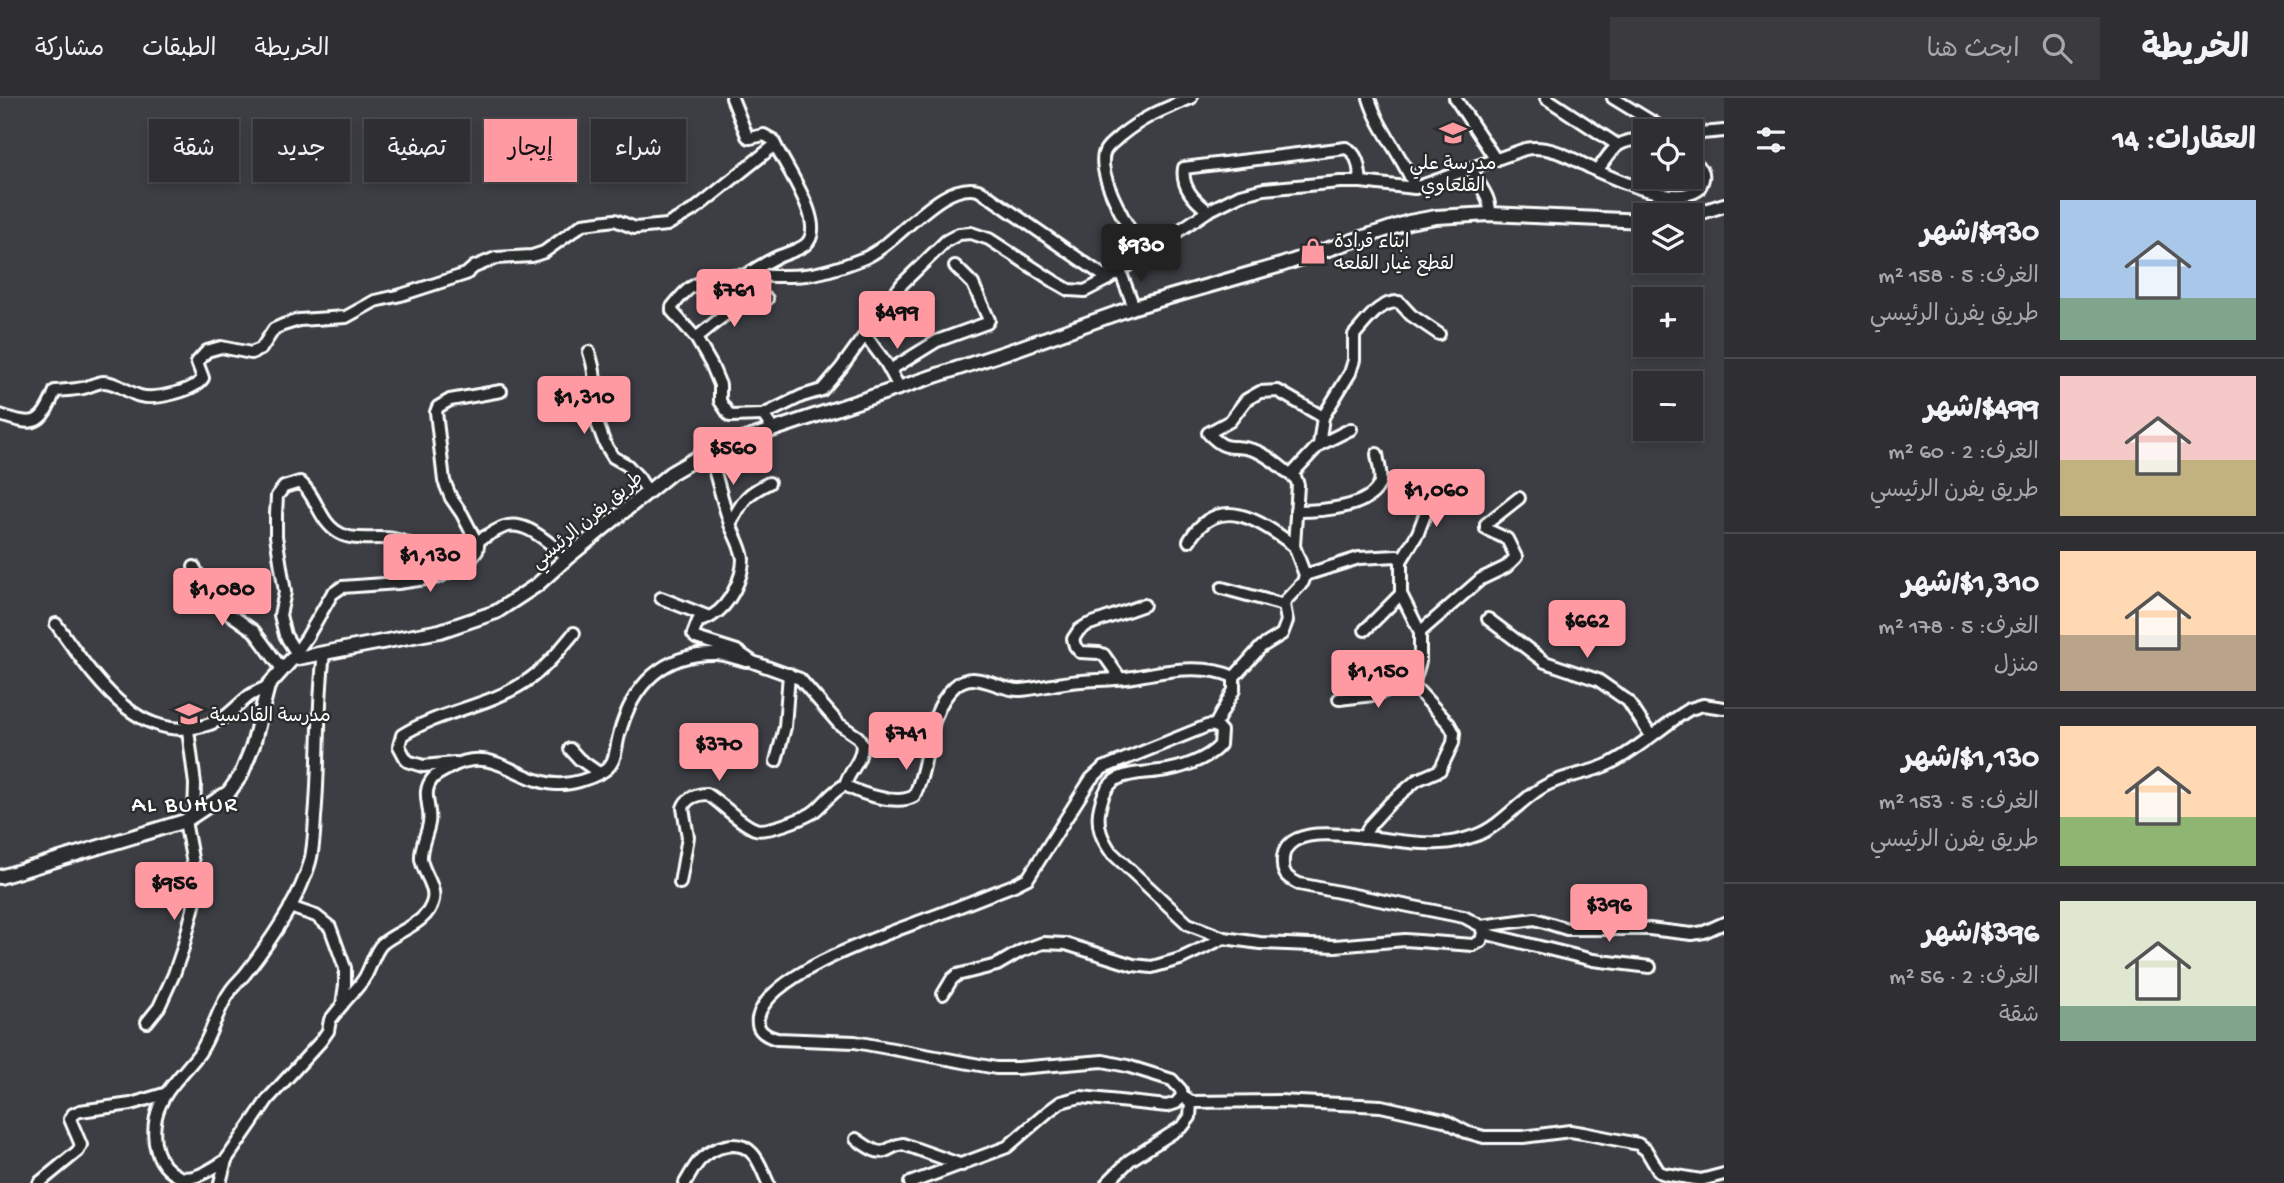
<!DOCTYPE html>
<html lang="ar">
<meta charset="utf-8">
<style>
:root{--surface:#2e2e33;--page:#3a3a3f;--text:#f1f3f6;--muted:#a7a8ac;--line:#494a4e;--accent:#ff9aa2}
body{margin:0;font-family:"Gochi Hand","Playpen Sans Arabic",sans-serif;background:var(--page);color:var(--text);direction:rtl;height:100vh;display:flex;flex-direction:column;font-size:26px;white-space:nowrap}
*{box-sizing:border-box;margin:0}
p{font-size:23px;color:var(--muted)}
.icon{flex:none;width:38px;height:38px;fill:none;stroke:currentColor;stroke-width:2;stroke-linecap:round;stroke-linejoin:round}
.map{position:relative;flex:1;overflow:hidden;direction:ltr}
.details{display:flex;flex-direction:column;background:var(--surface);width:560px}
.details>*{flex:none}
.top-card{position:absolute;left:21px;top:21px;width:665px;height:63px;direction:rtl;display:flex;gap:14px}
.tools{position:absolute;left:1633px;top:21px;display:grid;gap:14px}
.tools a{display:grid;place-items:center;width:70px;height:70px;border-radius:0px;background:var(--surface);box-shadow:0 4px 10px #0003,0 0 0 2px var(--line);font-size:35px}
.price{position:absolute;translate:-50% -60px;padding:0 16px;border-radius:7px;background:var(--accent);color:#111;font-size:23px;line-height:46px;filter:drop-shadow(0 2px 4px #0008)}
.price::after{content:'';position:absolute;left:50%;top:42px;width:21px;height:16px;margin-left:-10px;background:inherit;clip-path:polygon(0 0,100% 0,50% 100%)}
.price.active{background:#222;color:#fff}
ul{padding:0;list-style:none}
li{display:flex;align-items:center;gap:21px;height:175px;padding:0 28px}
li+li{border-top:2px solid var(--line)}
li span{display:grid;place-items:center;flex:none;width:196px;height:140px;border-radius:0px;color:#555}
li>.icon{margin-inline-start:auto}
span .icon{width:84px;height:84px;fill:#fffc;stroke-width:1}
li b{font-size:30px}
h2{display:flex;justify-content:space-between;align-items:center;height:84px;padding:0 28px;font-size:30px}
.chip{padding:0 24px;border-radius:0px;background:var(--surface);box-shadow:0 4px 10px #0003,0 0 0 2px var(--line);font-size:24px;line-height:63px}
.chip.active{background:var(--accent);color:#111}
header{display:flex;align-items:center;gap:42px;box-sizing:border-box;height:98px;padding:0 35px;background:var(--surface);border-bottom:2px solid var(--line)}
header strong{font-size:33px}
nav{display:flex;gap:38px;margin-inline-start:auto;font-size:24px}
.search{width:490px;height:63px;background:var(--page);display:flex;align-items:center;gap:18px;box-sizing:border-box;padding:0 24px;border-radius:0px;color:var(--muted);font-size:26px}
main{display:flex;flex:1;min-height:0}
.map>svg:first-child{display:block}
.lines{fill:none;stroke-linecap:round;stroke-linejoin:round}
.minor-casing{stroke:#fff;stroke-width:16}
.major-casing{stroke:#fff;stroke-width:18}
.minor{stroke:#2a2d2e;stroke-width:10}
.major{stroke:#2a2d2e;stroke-width:12}
.labels{text-anchor:middle;stroke-width:5;stroke-linejoin:round;paint-order:stroke}
.poi-label{font-size:19px;fill:#fff;stroke:#2a2d2e;text-anchor:start}
.street-label{font-size:19px;fill:#fff;stroke:#2a2d2e}
.quarter-label{font-size:23px;letter-spacing:2px;fill:#fff;stroke:#2a2d2e}
</style>
<header>
<strong>الخريطة</strong>
<div class="search"><svg class="icon" aria-label="search" viewBox="0 0 24 24"><circle cx="10" cy="10" r="6"/><path d="M15 15l6 6"/></svg>ابحث هنا</div>
<nav><a>الخريطة</a><a>الطبقات</a><a>مشاركة</a></nav>
</header>
<main>
<section class="details">
<h2>العقارات: 14<svg class="icon" aria-label="filters" viewBox="0 0 24 24"><path d="M4 7h16M4 17h16"/><circle cx="9" cy="7" r="2"/><circle cx="15" cy="17" r="2"/></svg></h2>
<ul>
<li><span style="background:linear-gradient(#a9c7e8 70%,#7fa58c 0)"><svg class="icon" aria-label="home" viewBox="0 0 24 24"><path d="M3 11l9-7 9 7M6 9v11h12V9"/></svg></span><div><b>$930/شهر</b><p>الغرف: 5 · 158 m²</p><p>طريق يفرن الرئيسي</p></div></li>
<li><span style="background:linear-gradient(#f6c9c9 60%,#c2b280 0)"><svg class="icon" aria-label="home" viewBox="0 0 24 24"><path d="M3 11l9-7 9 7M6 9v11h12V9"/></svg></span><div><b>$499/شهر</b><p>الغرف: 2 · 60 m²</p><p>طريق يفرن الرئيسي</p></div></li>
<li><span style="background:linear-gradient(#ffd9b3 60%,#b9a48a 0)"><svg class="icon" aria-label="home" viewBox="0 0 24 24"><path d="M3 11l9-7 9 7M6 9v11h12V9"/></svg></span><div><b>$1,310/شهر</b><p>الغرف: 5 · 178 m²</p><p>منزل</p></div></li>
<li><span style="background:linear-gradient(#ffd9b3 65%,#8fb573 0)"><svg class="icon" aria-label="home" viewBox="0 0 24 24"><path d="M3 11l9-7 9 7M6 9v11h12V9"/></svg></span><div><b>$1,130/شهر</b><p>الغرف: 5 · 153 m²</p><p>طريق يفرن الرئيسي</p></div></li>
<li><span style="background:linear-gradient(#dfe7d0 75%,#7fa58c 0)"><svg class="icon" aria-label="home" viewBox="0 0 24 24"><path d="M3 11l9-7 9 7M6 9v11h12V9"/></svg></span><div><b>$396/شهر</b><p>الغرف: 2 · 56 m²</p><p>شقة</p></div></li>
</ul>
</section>
<div class="map">
<svg width="1724" height="1085" viewBox="0 0 1724 1085">
<rect width="100%" height="100%" fill="#3d3e44"/>
<filter id="ink" filterUnits="userSpaceOnUse"><feTurbulence type="fractalNoise" baseFrequency=".0143" numOctaves="2"/><feDisplacementMap in="SourceGraphic" scale="14" xChannelSelector="R" yChannelSelector="G"/><feConvolveMatrix kernelMatrix="1 2 1 2 8 2 1 2 1" color-interpolation-filters="sRGB"/></filter>
<g filter="url(#ink)">
<g class="lines">
<g class="minor-casing">
<g id="minor">
<path d="M732 0 747 38 750 40 764 37 773 42C782 65 830 128 805 147 797 153 784 156 775 160 765 165 755 171 746 177"/>
<path d="M1369 0C1379 33 1403 58 1415 90"/>
<polyline points="1455,0 1496,62"/>
<polyline points="1546,0 1616,46"/>
<polyline points="1613,0 1667,33"/>
<polyline points="1690,36 1724,33"/>
<path d="M1472 71C1479 90 1490 95 1490 116"/>
<path d="M1597 73C1620 83 1674 108 1698 92 1707 78 1705 70 1690 62"/>
<path d="M1208 113C1194 102 1181 89 1184 70L1346 50C1359 56 1359 71 1361 84"/>
<path d="M1145 156C1133 138 1094 75 1105 53 1108 47 1115 43 1120 38 1145 18 1162 12 1191 0"/>
<polyline points="1120,173 1134,209"/>
<polyline points="865,237 886,265 899,289"/>
<path d="M696 240C716 225 740 199 767 201"/>
<path d="M589 254C594 269 599 289 589 304L605 346 613 359 627 367 639 380 648 394"/>
<polyline points="890,272 937,243 987,225 989,222 973,186 955,168"/>
<path d="M0 317C34 328 41 329 55 293 64 292 74 292 83 290 90 289 96 284 104 284 117 284 128 295 140 298 155 302 195 293 203 280L197 264 207 253 221 249 251 255 261 251 274 231 283 227 299 222 346 219 375 203 401 197 466 176 474 169 496 160 532 158 544 154 583 126 615 122 635 130 667 127 695 111 775 47"/>
<path d="M763 317 730 318 720 303V287L712 268 696 240 672 213V209C677 203 683 195 690 190 721 170 770 181 805 177 824 175 844 168 862 161 896 149 940 82 978 92 982 94 987 98 991 100L1108 181"/>
<path d="M773 331 763 317 802 298 822 292 841 270 902 186 946 143 959 136 971 135 989 141 1055 184 1069 192 1085 193 1108 181 1208 113 1240 97 1264 91 1340 84H1361L1415 90 1525 51C1552 46 1574 62 1597 73 1614 50 1615 42 1645 41"/>
<polyline points="1319,347 1351,331"/>
<path d="M709 353C716 377 722 402 730 426 734 437 742 450 743 461 743 480 729 508 713 517 709 520 703 522 698 523L693 536 696 540 737 553 753 564 800 581 839 626 858 639 862 646C862 664 850 671 845 687 860 696 898 708 914 698 931 664 925 615 955 588 976 570 998 593 1021 592 1035 591 1050 587 1064 585 1087 581 1110 583 1133 579 1164 573 1204 565 1234 579V592L1215 627"/>
<path d="M1291 377C1279 368 1267 356 1253 352 1231 345 1228 356 1208 335L1230 323 1246 302 1260 294 1278 293 1323 319"/>
<path d="M1296 413C1318 413 1372 411 1380 384 1382 375 1378 365 1377 356"/>
<path d="M730 426C743 403 744 397 769 385"/>
<polyline points="479,442 475,441 462,416 451,400 444,383 436,314 438,309 450,302 501,293"/>
<path d="M1189 443C1218 394 1260 422 1294 448"/>
<polyline points="1401,463 1418,435 1430,403 1438,396 1458,387"/>
<polyline points="194,469 213,504 254,533 282,571"/>
<polyline points="1305,477 1359,460 1397,458 1401,463 1401,496 1420,534 1420,564 1413,587"/>
<polyline points="1222,490 1284,507"/>
<polyline points="661,500 709,519"/>
<polyline points="1488,521 1545,564 1598,582 1628,603 1651,638"/>
<path d="M56 526C92 575 137 651 210 626 227 621 235 609 249 598 254 594 262 592 268 588"/>
<polyline points="1365,532 1401,496"/>
<polyline points="1420,534 1481,481 1506,469 1516,459 1507,441 1486,431 1486,426 1519,400"/>
<path d="M295 553 285 537 280 517 285 494 276 438V416L277 398 284 389 300 384C317 398 319 424 339 435 354 444 376 438 393 441 413 444 433 461 447 475"/>
<path d="M293 559 307 539 332 496 342 489 398 485 439 479 471 461 477 453 479 442C487 438 496 432 504 429 528 421 550 448 568 459"/>
<path d="M1234 579 1261 549 1282 536 1287 523 1284 507 1286 502 1303 484 1305 477 1294 448 1298 387 1296 381 1291 377 1319 347 1323 319 1350 275 1354 262V237C1367 223 1379 203 1399 204L1411 217 1439 236"/>
<polyline points="1120,580 1104,557 1099,555 1080,554 1075,548 1073,541 1079,532 1087,527 1144,507"/>
<polyline points="1339,601 1373,597 1403,587 1413,587"/>
<polyline points="188,632 195,686 194,717"/>
<polyline points="570,651 579,661 599,675"/>
<polyline points="776,663 785,629 789,576"/>
<path d="M455 665 423 668 407 663 399 648 402 637C440 613 487 609 525 584 545 571 559 553 574 535"/>
<polyline points="1363,739 1371,726 1390,705 1417,682 1440,672 1453,645 1454,635 1449,626 1413,587"/>
<path d="M680 785 688 739 683 710C686 700 697 696 707 696 722 705 739 725 755 731 766 735 802 721 812 715 824 707 829 695 845 687"/>
<polyline points="1481,828 1535,821 1567,831 1649,831 1692,836 1704,834 1724,825"/>
<polyline points="1483,835 1593,862 1650,869"/>
<polyline points="943,896 952,881 957,877 997,867 1021,853 1043,845 1066,846 1133,867 1152,869 1180,861 1224,840"/>
<path d="M342 907C349 898 359 889 365 879 371 869 374 854 382 846 398 832 428 826 433 802 436 788 423 775 421 761 420 749 427 737 429 725 432 709 420 695 433 680 438 675 446 672 451 669 492 646 518 684 556 686 571 687 589 681 602 674 617 666 615 651 619 637 632 588 662 555 716 556 725 556 737 561 747 563"/>
<polyline points="147,924 159,909 174,876 183,850 198,792 185,723"/>
<polyline points="1182,998 1191,1004 1279,1003 1381,1008 1444,1022 1466,1034 1484,1039 1523,1039 1570,1033 1583,1035 1638,1046 1646,1052 1659,1074 1665,1076 1701,1082 1724,1076"/>
<path d="M856 1041C864 1046 876 1057 885 1053 893 1050 894 1047 903 1046L962 1067"/>
<polyline points="226,1062 268,1001 321,943 328,933 330,922 342,907 345,887 345,870 330,829 316,818 290,809"/>
<polyline points="39,1085 78,1053 81,1047 70,1021 73,1016 80,1013 131,1006 164,996"/>
<path d="M220 1085 226 1062C213 1070 193 1085 178 1078 156 1067 151 1042 156 1019 162 992 185 975 200 954 213 934 217 911 231 892 235 886 240 882 245 876 269 845 298 804 309 767 314 752 314 734 315 719 320 664 317 610 324 555"/>
<path d="M685 1085C690 1077 694 1068 701 1061 714 1049 738 1040 752 1055 760 1063 763 1075 768 1085"/>
<path d="M910 1085 1007 1049 1050 1012 1061 1004 1072 1001 1081 999 1167 1008 1176 1005 1182 998 1181 992 1172 982 1127 968 1103 963 1018 970H996L855 944 777 941C766 938 756 933 758 920 767 875 889 835 929 820 957 810 985 798 1014 787L1028 780 1091 681 1103 670 1207 628 1215 627 1221 633 1220 647C1207 662 1179 671 1160 673 1147 675 1130 674 1117 681 1106 687 1101 702 1099 714 1097 730 1102 741 1111 754L1188 826 1224 840 1260 845 1335 848 1405 842 1473 847 1481 843 1483 835 1481 828 1464 819 1299 786C1290 781 1283 778 1283 767 1279 726 1342 737 1366 739 1390 741 1416 747 1440 745 1452 745 1466 741 1477 737 1505 726 1523 697 1551 685 1570 676 1590 676 1611 665 1640 650 1663 627 1690 611L1703 607 1724 610"/>
<polyline points="1107,1085 1130,1062 1183,1028 1190,1019 1191,1004"/>
</g>
</g>
<g class="major-casing">
<g id="major">
<polyline points="1690,118 1724,107"/>
<polyline points="0,779 185,723 229,694 241,677 253,647 268,588 292,561 440,533 496,514 537,487 568,459 671,375 709,353 1019,250 1134,209 1281,167 1409,124 1436,119 1490,116 1645,123"/>
</g>
</g>
<use href="#minor" class="minor"/>
<use href="#major" class="major"/>
</g>
</g>
<defs>
<g id="school-bare" transform="scale(2.1)"><path d="M0-5L7-2L0 1L-7-2ZM-4 1L0 2.5L4 1V4Q0 6-4 4Z" fill="#ff9aa2" stroke="#2a2d2e" stroke-width="2.5" paint-order="stroke"/></g>
<g id="shop-bare" transform="scale(2.1)"><path d="M-5-2.5h2.3a2.7 3.5 0 0 1 5.4 0H5L5.5 6h-11ZM-1.5-2.5h3a1.5 2.3 0 0 0-3 0Z" fill="#ff9aa2" stroke="#2a2d2e" stroke-width="2.5" paint-order="stroke"/></g>
</defs>
<g fill-rule="evenodd">
<use href="#school-bare" x="1453" y="35"/>
<use href="#shop-bare" x="1313" y="153"/>
<use href="#school-bare" x="189" y="616"/>
</g>
<g class="labels">
<g class="poi-label">
<text x="1453" y="71" text-anchor="middle">مدرسة علي<tspan x="1453" dy="22">القلعاوي</tspan></text>
<text x="1334" y="149">ابناء قرادة<tspan x="1334" dy="22">لقطع غيار القلعه</tspan></text>
<text x="210" y="623">مدرسة القادسية</text>
</g>
<g class="street-label">
<text transform="translate(586 421) rotate(-40)" y="7">طريق يفرن الرئيسي</text>
</g>
<g class="quarter-label">
<text x="185" y="713">AL BUHUR</text>
</g>
</g>
</svg>
<div class="tools">
<a><svg class="icon" aria-label="locate" viewBox="0 0 24 24"><circle cx="12" cy="12" r="6"/><path d="M12 2v4M12 18v4M2 12h4M18 12h4"/></svg></a>
<a><svg class="icon" aria-label="layers" viewBox="0 0 24 24"><path d="M12 4l9 5-9 5-9-5zM3 14l9 5 9-5"/></svg></a>
<a>+</a>
<a>−</a>
</div>
<b class="price active" style="left:1141px;top:186px">$930</b>
<b class="price" style="left:734px;top:231px">$761</b>
<b class="price" style="left:897px;top:253px">$499</b>
<b class="price" style="left:584px;top:338px">$1,310</b>
<b class="price" style="left:733px;top:389px">$560</b>
<b class="price" style="left:1436px;top:431px">$1,060</b>
<b class="price" style="left:430px;top:496px">$1,130</b>
<b class="price" style="left:222px;top:530px">$1,080</b>
<b class="price" style="left:1587px;top:562px">$662</b>
<b class="price" style="left:1378px;top:612px">$1,150</b>
<b class="price" style="left:906px;top:674px">$741</b>
<b class="price" style="left:719px;top:685px">$370</b>
<b class="price" style="left:174px;top:824px">$956</b>
<b class="price" style="left:1609px;top:846px">$396</b>
<div class="top-card">
<a class="chip">شراء</a>
<a class="chip active">إيجار</a>
<a class="chip">تصفية</a>
<a class="chip">جديد</a>
<a class="chip">شقة</a>
</div>
</div>
</main>
